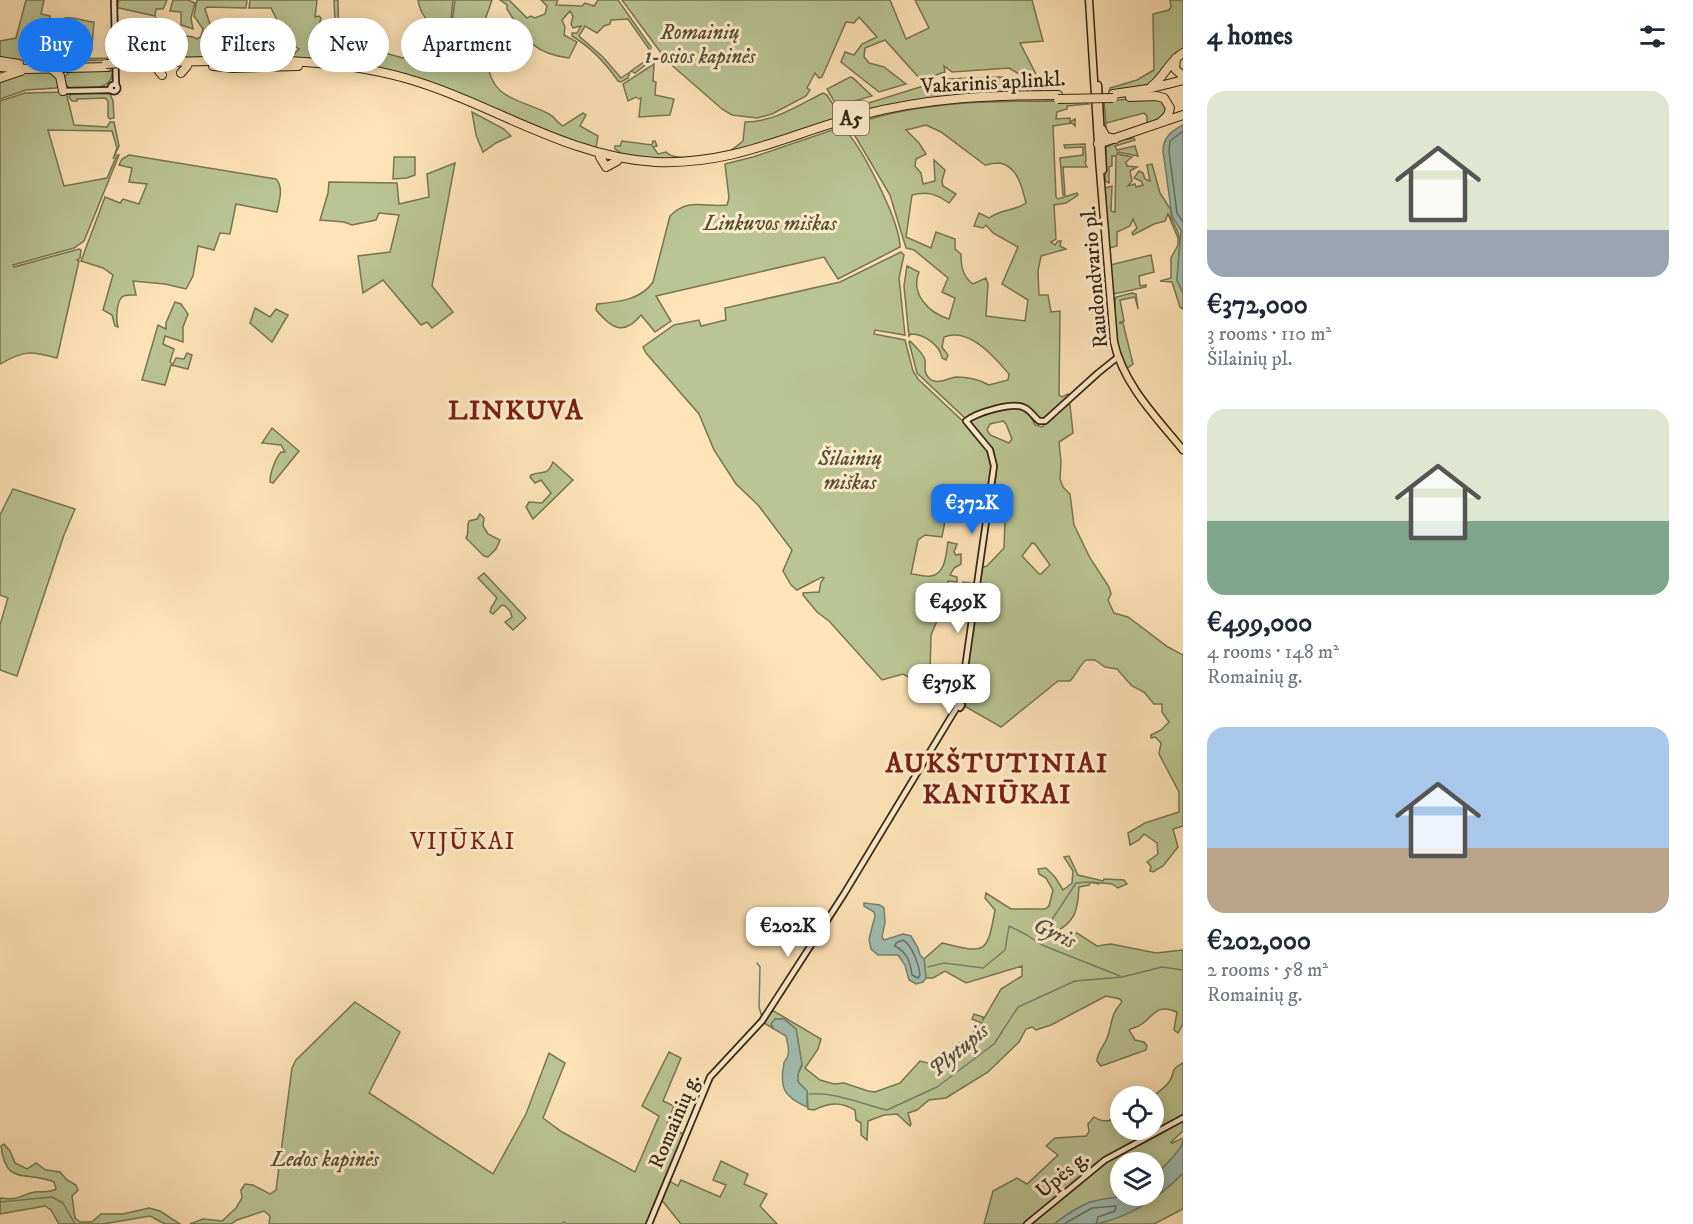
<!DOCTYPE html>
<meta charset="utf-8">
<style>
:root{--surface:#fff;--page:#f2f2f3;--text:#1f2937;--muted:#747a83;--accent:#1a73e8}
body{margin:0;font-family:"IM FELL DW Pica",serif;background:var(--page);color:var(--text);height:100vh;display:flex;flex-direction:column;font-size:22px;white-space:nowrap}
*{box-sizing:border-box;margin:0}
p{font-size:20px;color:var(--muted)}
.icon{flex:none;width:33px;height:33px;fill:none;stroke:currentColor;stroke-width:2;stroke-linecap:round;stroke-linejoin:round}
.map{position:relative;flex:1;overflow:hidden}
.panel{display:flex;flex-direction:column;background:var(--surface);width:510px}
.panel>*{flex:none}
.top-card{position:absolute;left:18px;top:18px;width:570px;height:54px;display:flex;gap:12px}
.buttons{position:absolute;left:1110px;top:1086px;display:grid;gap:12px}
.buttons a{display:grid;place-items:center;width:54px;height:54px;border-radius:50%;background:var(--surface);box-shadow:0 3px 15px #0003;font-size:30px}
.price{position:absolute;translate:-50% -51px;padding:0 14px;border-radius:12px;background:#fff;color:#222;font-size:20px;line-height:39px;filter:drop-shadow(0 2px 3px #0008)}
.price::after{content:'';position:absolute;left:50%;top:36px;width:18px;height:14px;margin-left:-9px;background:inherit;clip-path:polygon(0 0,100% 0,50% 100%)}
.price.active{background:var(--accent);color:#fff}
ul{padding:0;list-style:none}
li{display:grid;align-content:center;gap:12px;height:318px;padding:0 24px}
li span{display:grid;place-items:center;height:186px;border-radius:18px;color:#555}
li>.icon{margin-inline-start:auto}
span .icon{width:108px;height:108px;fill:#fffc;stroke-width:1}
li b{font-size:26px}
h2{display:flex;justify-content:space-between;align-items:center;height:72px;padding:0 24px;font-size:26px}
.tag{padding:0 21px;border-radius:27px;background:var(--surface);box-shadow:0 3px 15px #0003;font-size:21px;line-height:54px}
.tag.active{background:var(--accent);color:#fff}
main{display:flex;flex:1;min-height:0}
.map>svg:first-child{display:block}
.green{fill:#bac593;stroke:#777552;stroke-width:1.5;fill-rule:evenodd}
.water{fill:#a0beb2;stroke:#758172;stroke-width:1.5}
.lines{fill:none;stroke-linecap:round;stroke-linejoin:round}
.shore{stroke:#6a7262;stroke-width:1.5}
.stream{stroke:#758172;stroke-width:1.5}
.secondary-casing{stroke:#342512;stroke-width:8}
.primary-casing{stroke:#342512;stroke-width:9}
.highway-casing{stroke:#342512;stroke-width:10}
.secondary{stroke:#feedd0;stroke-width:4.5}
.primary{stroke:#fee4b7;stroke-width:6}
.highway{stroke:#fee4b7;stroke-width:8}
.highway-bridge-casing{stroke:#342512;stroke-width:10;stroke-linecap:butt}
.highway-bridge{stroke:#fee4b7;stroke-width:8}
.labels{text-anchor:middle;stroke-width:6;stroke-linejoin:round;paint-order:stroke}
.shield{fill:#feedd0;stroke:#71614b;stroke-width:1.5}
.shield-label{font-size:20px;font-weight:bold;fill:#342512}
.park-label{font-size:21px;font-style:italic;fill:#564d32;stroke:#feedd0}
.street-label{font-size:21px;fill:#342512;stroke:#feedd0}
.water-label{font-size:22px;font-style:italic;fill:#545342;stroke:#feedd0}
.quarter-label{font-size:24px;letter-spacing:1.5px;fill:#7a1f14;stroke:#feedd0}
.district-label{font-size:27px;font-weight:bold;letter-spacing:1.5px;fill:#7a1f14;stroke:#feedd0}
</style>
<main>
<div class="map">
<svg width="1183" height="1224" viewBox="0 0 1183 1224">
<rect width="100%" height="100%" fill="#fee4b7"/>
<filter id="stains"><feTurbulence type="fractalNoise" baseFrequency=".00333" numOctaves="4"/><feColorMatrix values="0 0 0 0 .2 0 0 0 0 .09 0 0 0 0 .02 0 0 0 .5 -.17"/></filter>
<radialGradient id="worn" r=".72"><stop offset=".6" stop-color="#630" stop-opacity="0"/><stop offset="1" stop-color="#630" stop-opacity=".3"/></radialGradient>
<g class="green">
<path d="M26 0H44L41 14 50 16 49 25 63 28 65 18C73 16 85 22 94 22L92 46 74 49V59L108 58 109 42H112L113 60 32 62 0 58V41L16 38Z"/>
<polygon points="119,0 167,0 163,9 156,9 155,16 119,8 117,7"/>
<polygon points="173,0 188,0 195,3 191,18 193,29 181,25 181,12 170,11"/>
<path d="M197 0H247L246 8 207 7 205 9 213 33 284 34 271 8H249L250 0H317L315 17 319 16 321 18 320 22 329 27 335 21 334 0H338L339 48 342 63 186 60 175 46 158 38 156 18 162 21 163 32 193 37 197 39 201 36 203 29 194 16ZM260 38H287L292 49 296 47 299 49 294 54 288 50 255 46V40Z"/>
<path d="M418 0H453L450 29 443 37C432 26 420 16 418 0Z"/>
<path d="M455 0H492L475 48 473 61 487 60C491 101 519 98 549 114 555 117 557 123 563 126L583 113 586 115 580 126 598 136 596 148 581 146 456 92 344 63 341 47V25L374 50 403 58 405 57 417 60 426 53 427 54 451 30Z"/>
<path d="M500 0H509L527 18 531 16 535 18 545 14 547 6 541 0H558L556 5 582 6 585 3 594 6 598 0H618L651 47 649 62 635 73 631 71 648 59 649 49 628 19 611 20 610 24 604 26 597 33 585 26 579 36 603 57 621 78 630 72 628 78 621 82 618 81C605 62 592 48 572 36V33H577L581 26 573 28 571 24 573 16 570 11 562 20 565 27 564 35 577 42 569 58C532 53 526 39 507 9V5Z"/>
<path d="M622 0H890L906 39 929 28 915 0H1032L1043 41 1020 43 1038 78H1042V80L1039 81 1042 93 939 98 706 158 660 159 624 155 615 149V146H620L622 141 652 145 653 141H655L657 146 653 147 658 154 666 152C674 162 715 156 727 152 733 150 738 145 743 141L745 122C774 122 799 105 823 93L827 95 841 117 844 116 841 112 846 110 946 79 1003 77 1011 80 1015 77 1029 80 1009 68 952 72 944 66 945 72 921 80 885 40 865 48 864 57 869 63 884 67 906 84 879 92 841 62 845 52 854 55 862 44 877 37 859 17 854 23 846 22 822 77 819 78 815 73 807 88 810 90 806 96 772 114 757 118 732 115 722 109 667 61Z"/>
<polygon points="1170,0 1183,0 1183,50 1160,78 1148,86 1109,92 1110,88 1137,80 1154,70 1153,14 1169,10 1171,7"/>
<polygon points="124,42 167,43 172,53 166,59 117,60 117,50"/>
<polygon points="654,64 653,81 656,82 655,95 674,99 670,115 639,117 641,98 639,99 636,97 628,101 623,84"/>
<polygon points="53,71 57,74 59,86 56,88 26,90 0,99 0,79 24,72"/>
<path d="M71 71H113C112 92 86 89 70 89L64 82V77Z"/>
<polygon points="850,77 853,78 872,96 837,106 827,89"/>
<path d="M66 92 74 125 107 127 110 122H114L119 146 113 159 117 148 112 131 48 130 64 186 107 178 117 155H119L84 241 74 248 13 265 14 267 79 249 81 250 80 258 77 260 79 261 57 358C30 351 25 350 0 364V101L25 93Z"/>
<polygon points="72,92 110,94 113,101 114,118 110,119 108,117 108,101 105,98 77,99 77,101 72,101 69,97"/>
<path d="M1158 97C1167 101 1171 109 1165 117L1114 137H1107L1104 101ZM1144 113 1147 116V123L1111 136 1106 133V123Z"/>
<path d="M1058 101 1084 102 1088 104 1067 106V109L1057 112 1056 119 1070 118V122L1075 119V126L1072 123 1053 126 1056 197 1058 199 1077 193 1078 195 1066 203 1054 205 1056 239 1051 242 1055 245 1058 241H1061L1060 246 1066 249 1041 256 1038 271 1039 295H1048L1051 312 1060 311 1059 395 1062 397 1068 394 1070 396 1045 420H1040L1024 406 974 414 965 418 917 373 909 342 910 341C915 346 924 354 925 360 926 368 923 372 929 378 937 386 947 378 956 377 968 377 980 380 989 385L1008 380 1009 374C995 358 970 327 944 337L942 347 948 355 946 360 942 358C940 345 924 334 911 334L909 336 904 286 907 266 919 272C910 294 929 313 949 319L955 298 942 292 948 278 914 250 906 248 890 195 855 136 852 125C917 101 989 101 1058 101ZM926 125 941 132 985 165C989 164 995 163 1000 163 1018 167 1022 187 1026 203 1013 212 1003 208 989 218L979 213 974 226 983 228 986 225 993 233 1018 247 1002 284 1028 300 1025 321 986 316 988 284 986 278 973 284C963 277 961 267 961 254L955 249V239L936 232 931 248 906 237 912 195C928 191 936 194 949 203L956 194 943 186 942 181 945 170 934 160 935 181 923 184 921 173 915 166 916 159 926 154 919 143 906 130Z"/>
<polygon points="472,112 504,129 511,136 496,143 483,152 476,135"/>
<path d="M838 128H843C862 146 900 222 900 247L838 279 824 257 656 296 671 321 655 332 641 315C624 336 612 329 596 310L597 304C618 302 641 300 653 282L670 216C689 197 704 208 727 205L729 198 725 164 753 157Z"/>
<polygon points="1134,138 1135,140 1115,146 1117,150 1135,146 1138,156 1118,152 1117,154 1132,157 1126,162 1127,166 1137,167 1130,171 1132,181 1128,186 1135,184 1136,187 1143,185 1141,181 1134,178 1139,171 1143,173 1145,179 1150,181 1147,165 1152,164 1160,193 1171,210 1171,217 1178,232 1180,240 1177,280 1183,293 1183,309 1180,307 1172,282 1160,281 1171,278 1171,258 1178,245 1178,238 1168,214 1165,221 1154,224 1133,235 1132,233 1137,228 1133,219 1130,226 1117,232 1117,246 1109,248 1105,188 1112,186 1111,211 1115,212 1116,156 1112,156 1112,166 1109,167 1109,183 1105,181 1106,147 1122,140"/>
<polygon points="1085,144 1086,160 1085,163 1087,167 1063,167 1065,195 1063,195 1060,158 1083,155 1083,147 1065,148 1064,145"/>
<path d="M129 155 276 179C284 187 279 202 277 212L236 204 230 234 220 233 214 250 198 246 193 276 186 289 165 284 133 281 136 295C132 295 125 294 122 297 116 303 116 320 118 327L115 326 112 315 103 310 113 275 103 268 81 261 105 197 120 203 123 199 139 204 147 184 129 182 132 168 119 165 122 159Z"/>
<polygon points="394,157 415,157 415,175 407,178 393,179"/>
<polygon points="455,163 432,286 453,312 432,328 427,322 421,325 383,280 363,293 358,256 390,252 399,215 379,213 376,220 352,225 344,222 320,220 328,193 329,182 397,183 399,204 429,197 427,174"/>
<path d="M901 252 904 255 899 278 905 335 875 330 874 334 905 340 913 371 918 379 967 425 989 453 992 470 987 500 979 512 967 513 945 521 942 537 925 535 918 540 911 574C916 574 925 577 931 576 946 574 946 553 948 542L957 544 954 552 956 555 961 554V564L954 568 950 575 957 577V582L948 581 940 614 931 635 930 672 928 684H922L903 674 882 680 829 621 817 612 803 595V593L819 592 821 582 824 578 822 577 797 590 791 585 783 571 792 550 758 505 736 484 714 450 699 414 646 353 643 347 674 325 699 320 701 326 726 320 725 308 840 282Z"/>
<polygon points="1151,255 1154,272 1139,276 1140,286 1146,285 1146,287 1114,294 1112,292 1110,265"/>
<polygon points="1132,293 1136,294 1138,309 1135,297 1120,300 1124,321 1119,323 1123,323 1133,364 1126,369 1116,342 1115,301 1116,297"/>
<polygon points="175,302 181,304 188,314 183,327 183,342 165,336 163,344 174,349 170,362 173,364 176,358 184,359 187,353 192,355 188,369 171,365 165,385 142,380 158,325 166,329 166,323"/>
<polygon points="255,308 270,317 276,309 288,315 272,342 250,323"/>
<path d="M1068 404 1070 405 1073 433 1059 442 1061 462 1060 479 1063 487 1070 494 1074 525 1090 558 1109 587 1111 594 1108 600 1114 613 1128 617 1168 647 1183 655V826L1173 829 1178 847 1163 866 1153 872 1150 871 1151 866 1147 862 1158 854 1157 843 1144 834 1139 840 1130 845 1128 833 1145 823 1179 812V792L1159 754 1161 743 1155 737 1151 738V735L1161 730 1169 722 1162 712V704H1154L1144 692 1132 686 1117 669 1105 667 1095 660H1086C1079 666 1077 674 1070 681H1058L1001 727 966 707 962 703 964 680H969L968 684 975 688 983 681 982 677H968L965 675 974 615 958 608 962 597 963 582 978 584 980 568 987 566 1004 548 1005 519 990 511 996 476V461L988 445 969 422C976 417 1010 406 1019 408 1028 409 1031 417 1035 425L1042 427ZM1003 421 1006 424 1012 439 1009 443 990 435 987 430 990 424ZM1032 543 1035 544 1050 565 1041 574H1039L1022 556Z"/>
<path d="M272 428 299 451 273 483 270 482C270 473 275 459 281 452H285L281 445 262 443Z"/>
<path d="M553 462 573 480 533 519 526 507 529 502 542 503 551 493 541 480 535 483 530 477 531 475C543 470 547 477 553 462Z"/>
<polygon points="13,489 75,509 64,535 17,676 0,670 0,625 8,598 0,595 0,515"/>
<path d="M480 514 484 518 483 526 488 534 500 540 496 549 488 557 484 556 466 538C470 532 466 527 469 521L477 519Z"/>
<polygon points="484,573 526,618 513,630 505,622 512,617 510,611 505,606 502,605 493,614 490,612 491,608 497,598 478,578"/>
<path d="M1069 856 1078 875 1103 881 1104 879 1124 880 1127 884 1118 888 1112 884 1091 882 1089 885 1079 887C1078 911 1075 922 1054 933 1060 938 1069 935 1077 933L1097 946 1111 944 1156 953 1183 950V1024L1178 1033 1174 1030 1177 1012C1157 1004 1156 1013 1142 1024 1137 1028 1133 1027 1129 1030L1135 1040 1144 1042 1147 1046 1146 1050 1101 1066 1097 1061C1097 1053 1104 1046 1107 1038 1113 1024 1109 1016 1122 1002L1120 999 1106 996 1051 1025 1036 1030 1032 1027 1026 1029 1019 1042 988 1072 946 1098 929 1100 917 1110 908 1113 911 1124 910 1126 897 1114 884 1115 868 1121 867 1140 861 1135V1123L856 1120 855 1110C840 1101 828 1103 814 1110L808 1109 807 1091 798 1082V1074L802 1066 796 1029 784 1019H775L771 1024 774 1029 764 1023 772 1010 821 1039 818 1049 805 1068 820 1080 834 1084 844 1083 868 1091 875 1092 900 1083 920 1061 940 1066 955 1045 967 1039 982 1023 972 1019 974 1014 983 1017V1020L1001 989 1022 976V966L966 983 945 971 933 978H926L924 959 942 943C985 953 987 956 995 910L985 898 986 893 1011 909H1045L1049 906 1053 890 1046 878 1039 874 1038 869 1046 868 1055 877 1063 890 1072 883 1073 871 1064 857Z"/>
<polygon points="355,1002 400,1032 369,1093 493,1174 526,1114 549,1053 565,1063 543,1118 562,1132 635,1172 659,1116 642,1106 669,1052 681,1058 663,1101 674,1106 667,1124 686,1136 669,1181 678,1186 681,1180 720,1197 726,1185 713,1180 721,1161 748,1174 744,1184 767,1194 760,1206 777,1224 681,1224 660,1198 649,1224 566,1224 564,1222 561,1224 269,1224 270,1216 264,1211 237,1220 231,1224 190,1224 203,1219 222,1221 236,1208 242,1198 241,1190 245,1184 253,1185 270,1194 276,1190 292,1068 296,1060"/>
<path d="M1183 1063V1131L1171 1142 1172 1143 1183 1138C1183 1153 1164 1167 1154 1177V1162H1120V1196H1132L1131 1197 1090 1202 1071 1212 1054 1224H984L993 1191 1017 1178 1027 1184 1058 1155 1046 1146 1055 1138 1086 1136 1089 1132 1088 1124 1094 1117C1103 1123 1111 1121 1120 1117V1130H1154L1153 1096C1158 1092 1165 1088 1169 1082 1176 1073 1168 1071 1183 1063Z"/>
<path d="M4 1144 10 1151 15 1163 27 1169 36 1163 46 1170 60 1172 67 1180 76 1185 78 1190 72 1196 75 1218 80 1222H92L101 1214H123L149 1208 160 1211 180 1224H165L150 1216 103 1224H59L51 1210 45 1206 0 1214V1198C20 1201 19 1195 35 1192 44 1191 48 1193 56 1189L54 1182C25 1170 6 1187 1 1146Z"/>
<path d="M1183 1173V1209L1154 1224H1095C1130 1212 1157 1201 1183 1173Z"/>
</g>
<g class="water">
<path d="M1183 125V293L1177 280 1181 231 1172 216 1163 151C1163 137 1172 131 1183 125Z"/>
<polygon points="864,903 880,905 884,908 885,922 882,937 884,940 903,934 911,936 918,948 920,955 924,959 926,978 923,982 916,984 909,980 905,965 898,955 878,955 871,949 869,939 875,916 874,912 864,906"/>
<path d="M775 1019H784L796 1029 802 1064 798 1074V1082L807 1091V1107C784 1097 779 1088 784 1063 785 1058 787 1061 788 1055 790 1050 787 1042 786 1036L774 1029 771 1024Z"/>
<path d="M1183 1144V1173C1159 1198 1130 1217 1096 1224 1083 1224 1067 1224 1054 1224 1065 1216 1078 1206 1091 1202 1111 1196 1134 1196 1154 1196V1177L1173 1157Z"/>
</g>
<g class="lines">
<g class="shore">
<polyline points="1183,131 1170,141 1169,151 1177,213 1183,222"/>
<path d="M903 940C912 945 919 965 920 975L918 978 912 975C910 962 908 953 895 946L896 943Z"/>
<polyline points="1064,1224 1092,1208 1116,1206 1115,1211 1098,1217 1096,1224"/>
</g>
<g class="stream">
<polyline points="1038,941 1076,883 1087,882 1099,884"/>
<polyline points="757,963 760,967 759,1007 762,1017"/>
<polyline points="928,967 944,963 983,968 1005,950 1009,926 1027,935 1042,945 1120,976"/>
<path d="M809 1094C837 1092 861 1104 887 1110L937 1087 994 1044 1018 1007 1075 981 1122 977 1162 967 1183 970"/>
<polyline points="0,1202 52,1197 63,1203 75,1224"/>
</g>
<g class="secondary-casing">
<g id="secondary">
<polyline points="114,0 116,85"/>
<circle cx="114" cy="88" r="3.5"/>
<polyline points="63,91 111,90"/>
<polygon points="959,703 962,705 960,708 957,705"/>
<path d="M960 703 994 466 990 450 966 421C976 413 1013 401 1025 408 1031 411 1034 417 1039 421H1045L1098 373 1118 357"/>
<polyline points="649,1224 710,1077 762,1021 844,894 957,707"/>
<polyline points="1027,1224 1105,1160 1183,1118"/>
</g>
</g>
<g class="primary-casing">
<g id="primary">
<path d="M1089 0 1099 159 1114 342C1123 384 1156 417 1183 450"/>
<polyline points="1098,85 1103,170"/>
</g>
</g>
<g class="highway-casing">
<g id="highway">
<path d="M114 40 168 41C176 46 175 57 185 62"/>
<polyline points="1176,58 1175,69 1183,76"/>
<polyline points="0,61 19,64"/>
<path d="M122 63C216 62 313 52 405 78 490 102 565 157 656 162 735 165 788 134 861 115 926 98 991 95 1058 95"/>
<polyline points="213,66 233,68 298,66"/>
<polyline points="0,67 28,69 107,67"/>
<polyline points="156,67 162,75"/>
<polyline points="51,68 60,76 63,91"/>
<polyline points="181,73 187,66"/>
<polyline points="0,78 21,71"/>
<path d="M1152 86C1165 76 1169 61 1183 53"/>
<polyline points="1113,94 1148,89 1183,80"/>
<polyline points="1130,97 1156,96 1164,98 1170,108 1168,115 1162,121"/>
<polyline points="1102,130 1106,137 1115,139"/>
<polyline points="1098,144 1183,115"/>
<polyline points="600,157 606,167 617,161"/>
</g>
</g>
<use href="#secondary" class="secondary"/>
<use href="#primary" class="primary"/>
<use href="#highway" class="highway"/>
<g class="highway-bridge-casing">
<g id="highway-bridge">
<polyline points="106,64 122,63"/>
<polyline points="1058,99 1113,98"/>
</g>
</g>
<use href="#highway-bridge" class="highway-bridge"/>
</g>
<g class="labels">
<rect class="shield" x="833" y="101" width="36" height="34" rx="4.5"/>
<g class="shield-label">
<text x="851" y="125">A5</text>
</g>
<g class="park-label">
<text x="700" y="39">Romainių<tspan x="700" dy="24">1-osios kapinės</tspan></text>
<text x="770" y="230">Linkuvos miškas</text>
<text x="850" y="465">Šilainių<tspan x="850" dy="24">miškas</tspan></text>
<text x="325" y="1166">Ledos kapinės</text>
</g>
<g class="street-label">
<text transform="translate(993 82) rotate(-3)" y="7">Vakarinis aplinkl.</text>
<text transform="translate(1094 277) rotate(-95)" y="7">Raudondvario pl.</text>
<text transform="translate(674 1121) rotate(-67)" y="7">Romainių g.</text>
<text transform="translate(1062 1174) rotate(-39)" y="7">Upės g.</text>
</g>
<g class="water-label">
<text transform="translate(1055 932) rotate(25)" y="8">Gyris</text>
<text transform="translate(958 1049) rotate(-40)" y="8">Plytupis</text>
</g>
<g class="quarter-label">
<text x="463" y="849">VIJŪKAI</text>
</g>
<g class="district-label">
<text x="516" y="419">LINKUVA</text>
<text x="997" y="772">AUKŠTUTINIAI<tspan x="997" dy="31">KANIŪKAI</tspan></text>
</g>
</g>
<rect width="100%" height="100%" filter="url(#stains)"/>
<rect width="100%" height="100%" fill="url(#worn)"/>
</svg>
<div class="buttons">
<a><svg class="icon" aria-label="locate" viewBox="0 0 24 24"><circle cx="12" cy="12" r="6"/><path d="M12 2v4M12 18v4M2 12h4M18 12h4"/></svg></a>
<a><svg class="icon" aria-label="layers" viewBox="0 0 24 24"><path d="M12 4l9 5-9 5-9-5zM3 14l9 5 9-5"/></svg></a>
</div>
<b class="price active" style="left:972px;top:535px">€372K</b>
<b class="price" style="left:958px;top:634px">€499K</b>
<b class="price" style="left:949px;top:715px">€379K</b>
<b class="price" style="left:788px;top:958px">€202K</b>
<div class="top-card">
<a class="tag active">Buy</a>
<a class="tag">Rent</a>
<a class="tag">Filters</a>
<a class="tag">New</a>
<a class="tag">Apartment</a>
</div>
</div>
<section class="panel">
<h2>4 homes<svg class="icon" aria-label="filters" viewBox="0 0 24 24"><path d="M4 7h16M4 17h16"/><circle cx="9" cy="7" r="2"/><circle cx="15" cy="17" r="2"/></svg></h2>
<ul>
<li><span style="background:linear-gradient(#dfe7d0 75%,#9aa5b1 0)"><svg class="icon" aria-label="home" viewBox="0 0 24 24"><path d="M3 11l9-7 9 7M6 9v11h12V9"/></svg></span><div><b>€372,000</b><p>3 rooms · 110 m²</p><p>Šilainių pl.</p></div></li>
<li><span style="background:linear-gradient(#dfe7d0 60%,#7fa58c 0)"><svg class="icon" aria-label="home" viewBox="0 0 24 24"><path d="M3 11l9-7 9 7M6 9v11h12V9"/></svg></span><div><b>€499,000</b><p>4 rooms · 148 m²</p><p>Romainių g.</p></div></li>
<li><span style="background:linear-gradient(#a9c7e8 65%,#b9a48a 0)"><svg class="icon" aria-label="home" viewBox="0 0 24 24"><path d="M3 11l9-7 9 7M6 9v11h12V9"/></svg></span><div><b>€202,000</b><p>2 rooms · 58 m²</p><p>Romainių g.</p></div></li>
</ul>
</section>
</main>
